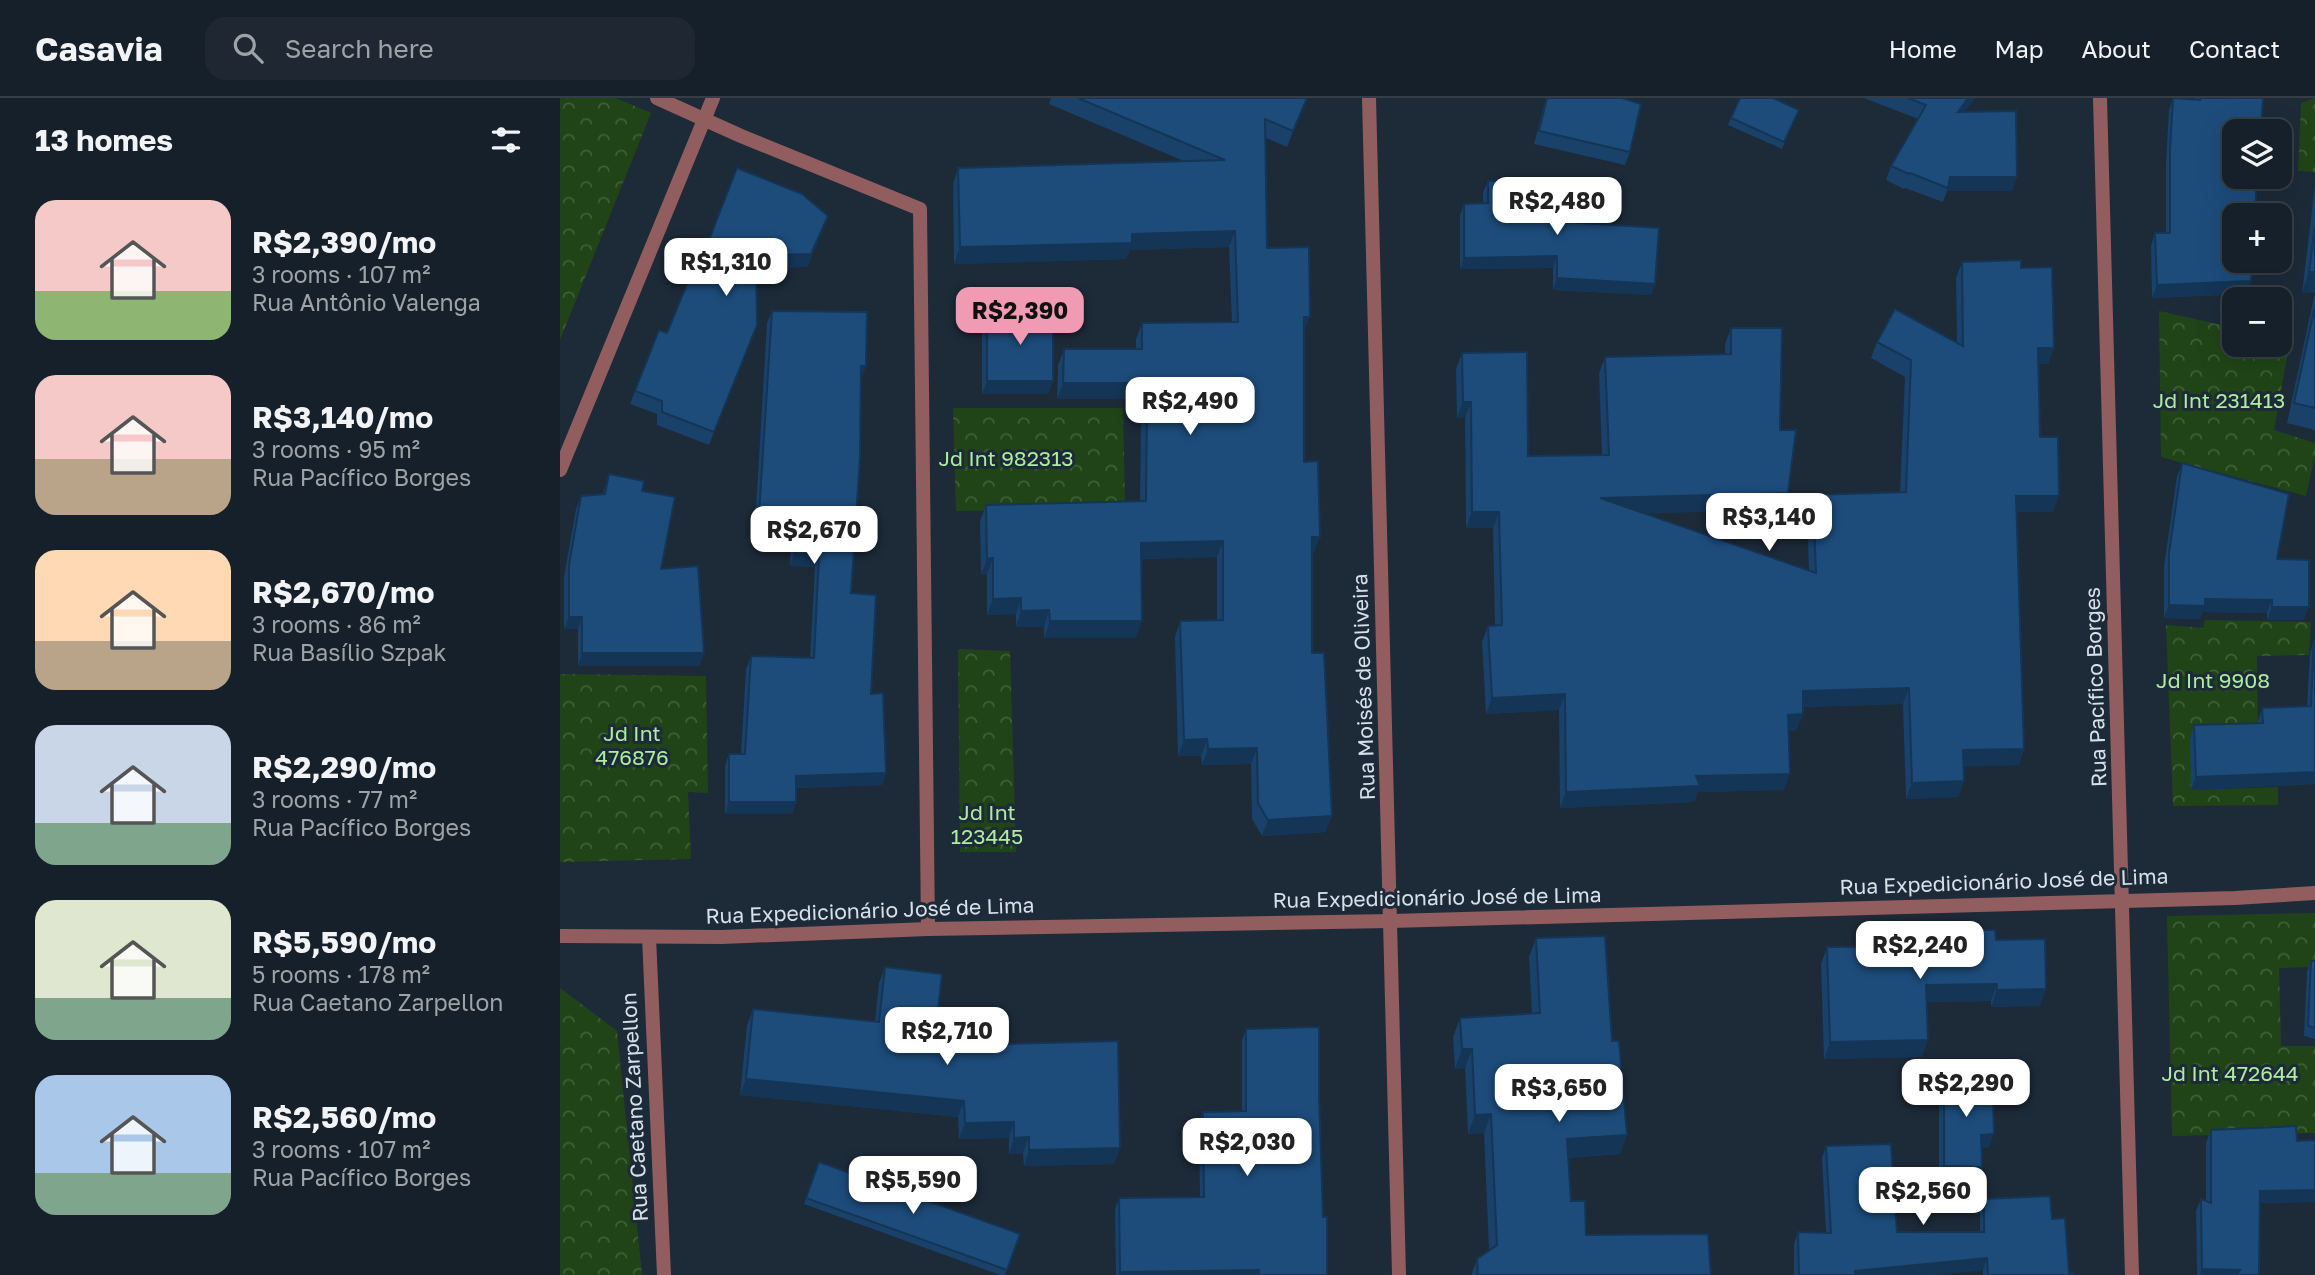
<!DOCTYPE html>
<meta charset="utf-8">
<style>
:root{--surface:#16202a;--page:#1f2832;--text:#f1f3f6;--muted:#9ea3a8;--line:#353e47;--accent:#f19ab4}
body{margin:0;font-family:"Golos Text",sans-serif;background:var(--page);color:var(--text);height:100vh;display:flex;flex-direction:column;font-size:26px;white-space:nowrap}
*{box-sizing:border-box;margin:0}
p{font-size:23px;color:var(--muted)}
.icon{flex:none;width:38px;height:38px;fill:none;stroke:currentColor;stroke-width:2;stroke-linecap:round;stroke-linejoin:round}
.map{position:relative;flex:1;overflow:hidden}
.panel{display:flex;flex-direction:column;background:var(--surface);width:560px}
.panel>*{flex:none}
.controls{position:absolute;left:1662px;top:21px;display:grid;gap:14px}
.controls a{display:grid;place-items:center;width:70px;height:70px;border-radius:14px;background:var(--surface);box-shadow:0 7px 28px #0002,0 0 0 2px var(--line);font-size:35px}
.price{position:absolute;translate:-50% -60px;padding:0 16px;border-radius:14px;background:#fff;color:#222;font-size:23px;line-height:46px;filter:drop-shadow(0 2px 4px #0008)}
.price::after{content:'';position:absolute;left:50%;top:42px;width:21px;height:16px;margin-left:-10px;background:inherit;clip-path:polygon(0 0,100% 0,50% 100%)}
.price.on{background:var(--accent);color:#111}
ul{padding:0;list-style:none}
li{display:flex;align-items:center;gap:21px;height:175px;padding:0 35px}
li span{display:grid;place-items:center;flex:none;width:196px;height:140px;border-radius:21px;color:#555}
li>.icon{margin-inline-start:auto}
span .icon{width:84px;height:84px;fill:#fffc;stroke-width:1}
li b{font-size:30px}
h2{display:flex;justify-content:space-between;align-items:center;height:84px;padding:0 35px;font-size:30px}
header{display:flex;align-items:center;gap:42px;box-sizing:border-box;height:98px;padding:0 35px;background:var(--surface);border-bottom:2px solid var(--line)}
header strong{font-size:33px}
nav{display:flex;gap:38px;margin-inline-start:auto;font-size:24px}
.search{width:490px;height:63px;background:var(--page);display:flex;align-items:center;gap:18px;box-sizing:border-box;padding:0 24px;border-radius:21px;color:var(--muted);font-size:26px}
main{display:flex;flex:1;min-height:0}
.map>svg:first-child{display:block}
.forest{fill:url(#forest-crowns)}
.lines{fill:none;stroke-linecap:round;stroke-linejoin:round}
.street{stroke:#925d5f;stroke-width:14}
.wall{fill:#19416a}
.shaded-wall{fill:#143556}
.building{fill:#1d4c7b;stroke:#143556;stroke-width:2}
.labels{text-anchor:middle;stroke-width:6;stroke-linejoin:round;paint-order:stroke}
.park-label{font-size:21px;fill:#aeed9e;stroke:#1d2a38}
.street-label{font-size:21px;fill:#d8e0e9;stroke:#1d2a38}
</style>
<header>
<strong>Casavia</strong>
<div class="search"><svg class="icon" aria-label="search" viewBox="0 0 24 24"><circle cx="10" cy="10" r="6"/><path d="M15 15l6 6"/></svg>Search here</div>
<nav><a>Home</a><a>Map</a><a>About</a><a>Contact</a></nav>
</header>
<main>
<section class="panel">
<h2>13 homes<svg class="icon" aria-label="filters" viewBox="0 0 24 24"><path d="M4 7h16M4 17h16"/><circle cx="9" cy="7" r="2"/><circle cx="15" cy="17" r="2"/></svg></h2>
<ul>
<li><span style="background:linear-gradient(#f6c9c9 65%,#8fb573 0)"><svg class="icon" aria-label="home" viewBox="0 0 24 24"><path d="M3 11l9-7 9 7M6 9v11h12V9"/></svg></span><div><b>R$2,390/mo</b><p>3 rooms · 107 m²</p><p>Rua Antônio Valenga</p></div></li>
<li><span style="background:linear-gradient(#f6c9c9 60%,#b9a48a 0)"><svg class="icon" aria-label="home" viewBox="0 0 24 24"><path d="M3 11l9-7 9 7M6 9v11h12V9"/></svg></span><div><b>R$3,140/mo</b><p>3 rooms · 95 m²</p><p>Rua Pacífico Borges</p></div></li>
<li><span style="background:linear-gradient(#ffd9b3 65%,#b9a48a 0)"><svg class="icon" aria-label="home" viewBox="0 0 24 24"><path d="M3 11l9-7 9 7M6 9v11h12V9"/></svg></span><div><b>R$2,670/mo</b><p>3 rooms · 86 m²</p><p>Rua Basílio Szpak</p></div></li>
<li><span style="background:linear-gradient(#c9d6e8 70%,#7fa58c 0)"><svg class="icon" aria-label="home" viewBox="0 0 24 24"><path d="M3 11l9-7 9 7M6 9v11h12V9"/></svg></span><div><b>R$2,290/mo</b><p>3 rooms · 77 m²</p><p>Rua Pacífico Borges</p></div></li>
<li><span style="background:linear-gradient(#dfe7d0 70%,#7fa58c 0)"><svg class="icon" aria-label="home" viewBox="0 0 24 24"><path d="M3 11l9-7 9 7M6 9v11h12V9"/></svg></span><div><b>R$5,590/mo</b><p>5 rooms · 178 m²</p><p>Rua Caetano Zarpellon</p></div></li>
<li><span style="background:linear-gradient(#a9c7e8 70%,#7fa58c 0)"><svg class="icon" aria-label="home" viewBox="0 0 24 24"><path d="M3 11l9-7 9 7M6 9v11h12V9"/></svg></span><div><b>R$2,560/mo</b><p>3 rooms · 107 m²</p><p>Rua Pacífico Borges</p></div></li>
</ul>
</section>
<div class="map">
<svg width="1755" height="1177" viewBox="0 0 1755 1177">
<defs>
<pattern id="forest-crowns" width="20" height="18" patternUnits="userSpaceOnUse" patternTransform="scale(1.75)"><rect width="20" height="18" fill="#204417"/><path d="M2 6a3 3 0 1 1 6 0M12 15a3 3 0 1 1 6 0" fill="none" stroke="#405f39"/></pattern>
</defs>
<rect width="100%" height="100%" fill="#1d2a38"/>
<g class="forest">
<polygon points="0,0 56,0 91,15 0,242"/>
<polygon points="1755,0 1755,74 1738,73 1741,5"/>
<polygon points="1599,213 1675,230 1675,247 1720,247 1720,240 1730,242 1714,332 1755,345 1755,357 1746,398 1601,359"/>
<polygon points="393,310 563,310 565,410 396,413"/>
<polygon points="1645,522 1751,524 1749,557 1697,558 1698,638 1631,692 1718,689 1718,707 1613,708 1606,527 1643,530"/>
<polygon points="398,551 450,553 456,754 400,754"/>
<polygon points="0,576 146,578 148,695 128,694 131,761 0,764"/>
<polygon points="1755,815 1755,869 1719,870 1721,948 1755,948 1755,1035 1612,1038 1607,818"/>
<polygon points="0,890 57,933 82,1177 0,1177"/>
</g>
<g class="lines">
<g class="street">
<polyline points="97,0 181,38 360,111 368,831"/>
<polyline points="809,0 839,1177"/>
<polyline points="1540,0 1572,1177"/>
<polyline points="0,372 153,0"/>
<polyline points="0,838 162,839 368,831 831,823 1675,800 1755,795"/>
<polyline points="89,839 104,1177"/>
</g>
</g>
<g class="wall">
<polygon points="491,0 747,0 727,49 706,40 707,150 744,235 744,364 754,455 752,455 752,555 766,734 702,738 692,721 691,666 642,667 641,658 618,658 615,539 620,523 657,522 657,459 581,461 576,540 484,540 484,529 456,529 456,516 427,517 427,476 421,477 420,423 426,407 580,404 581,321 577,321 577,301 497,301 498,267 504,251 576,251 576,241 582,225 672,224 669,149 570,152 566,161 394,166 393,86 398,70 624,63 489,6"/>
<polygon points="986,0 1062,0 1070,54 1065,67 974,46"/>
<polygon points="1304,0 1415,0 1404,14 1452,93 1387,93 1383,104 1345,90 1344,91 1326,82 1331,68 1358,21"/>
<polygon points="1613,0 1635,2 1635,0 1703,0 1675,33 1691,183 1686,196 1592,200 1591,148 1595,135 1606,135 1606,65 1609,12"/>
<polygon points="1239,12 1222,51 1168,27 1171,20"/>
<polygon points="928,83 991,123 1095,186 1091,197 993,192 993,170 900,171 900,117 904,106 923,105 923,94"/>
<polygon points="1755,88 1755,332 1727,325 1755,194 1742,195"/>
<polygon points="263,131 247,169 196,170 192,240 149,347 97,327 97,316 70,306 75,293 107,235 149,142"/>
<polygon points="1402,164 1461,170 1494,250 1488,266 1478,266 1480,339 1493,414 1457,414 1464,651 1459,667 1403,668 1404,683 1398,699 1346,701 1343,606 1243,609 1237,632 1228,633 1224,692 1138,694 1134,704 1000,710 999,612 926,616 922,544 928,528 935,528 933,430 906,430 905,320 897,320 896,271 902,255 968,358 1042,357 1039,275 1045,259 1165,256 1165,246 1171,230 1220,332 1228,395 1222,412 1083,415 1249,473 1247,413 1253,397 1340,394 1345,279 1311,260 1317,244 1397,245 1396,180"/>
<polygon points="212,213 306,268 301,280 291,495 326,675 322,687 236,690 236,704 232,716 165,716 165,668 169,656 181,656 186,571 191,558 250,560 255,469 230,468 231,446 194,444 207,225"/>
<polygon points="427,214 493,283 488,296 422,296 422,227"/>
<polygon points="1622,365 1717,461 1744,522 1707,522 1707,515 1642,514 1640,521 1604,520 1604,468 1617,378"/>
<polygon points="49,376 82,393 101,471 140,568 18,568 18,531 4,531 4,479 16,411 21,398 43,396"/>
<polygon points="1754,543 1755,686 1631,692 1630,640 1634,627 1698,625 1698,623 1702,610 1747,608 1750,555"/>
<polygon points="1390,832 1436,842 1480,908 1431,909 1431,903 1367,904 1362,959 1264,961 1261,866 1267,849 1385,848"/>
<polygon points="976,840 1052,943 1067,1037 1060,1056 1008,1060 1011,1103 1026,1137 1151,1177 911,1177 917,1161 929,1152 924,1035 908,1036 905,970 895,971 893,939 900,920 972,916 969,859"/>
<polygon points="1751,863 1755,863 1755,941 1744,938 1747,873"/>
<polygon points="325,869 374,948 554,1066 464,1068 463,1055 449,1056 449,1040 399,1041 398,1019 180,997 187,927 193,911 315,924 319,885"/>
<polygon points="686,931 759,997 763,1119 767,1177 556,1177 555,1111 559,1100 640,1099 639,1025 643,1014 682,1013 682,942"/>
<polygon points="1384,977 1429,1049 1421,1050 1417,1082 1379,1081 1379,990"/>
<polygon points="1651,1032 1737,1043 1755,1042 1755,1104 1700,1105 1699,1177 1637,1177 1636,1113 1641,1101 1646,1103 1646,1045"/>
<polygon points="1266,1048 1337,1134 1420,1134 1420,1113 1424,1101 1492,1121 1509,1175 1513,1177 1423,1177 1423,1172 1372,1177 1234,1177 1234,1146 1238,1134 1266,1135 1262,1060"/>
<polygon points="246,1100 460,1136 445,1177 440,1177 244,1106"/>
</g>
<g class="shaded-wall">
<polygon points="747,0 744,9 727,49 733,33"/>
<polygon points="1408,0 1415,0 1392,29 1398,14"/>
<polygon points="1390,79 1457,79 1452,93 1387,93"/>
<polygon points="268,118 247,169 191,170 196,157"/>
<polygon points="675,133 669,149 570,152 566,161 394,166 400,149 572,136"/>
<polygon points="997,158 993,170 900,171 904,160"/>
<polygon points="1749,174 1755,174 1755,194 1742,195"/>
<polygon points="997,180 1095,186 1091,197 993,192"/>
<polygon points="1691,183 1686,196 1592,200 1597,187"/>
<polygon points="744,219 750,219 744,235"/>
<polygon points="1478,250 1494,250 1488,266 1472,266"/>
<polygon points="301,268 306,268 302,280 297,280"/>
<polygon points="427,283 493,283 488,296 422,296"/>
<polygon points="503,285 583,285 577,301 497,301"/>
<polygon points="583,304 587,304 581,321 577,321"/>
<polygon points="903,304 911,304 905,320 897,320"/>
<polygon points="1228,395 1222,412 1034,417 1040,400"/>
<polygon points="1456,398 1499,398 1493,414 1450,414"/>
<polygon points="912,414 939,414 933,430 906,430"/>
<polygon points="198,432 236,434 231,446 194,444"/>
<polygon points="752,439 760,439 754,455 746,455"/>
<polygon points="663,443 657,459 575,461 581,445"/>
<polygon points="234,455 259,457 255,469 230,468"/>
<polygon points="433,460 427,476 421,477 427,461"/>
<polygon points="461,500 456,516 427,517 433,501"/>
<polygon points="1645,501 1712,502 1707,515 1642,514 1640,521 1604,520 1609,507"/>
<polygon points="1712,509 1749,509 1744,522 1707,522"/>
<polygon points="489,512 484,529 456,529 461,513"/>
<polygon points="9,519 22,519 18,531 4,531"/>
<polygon points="490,523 582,523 576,540 484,540"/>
<polygon points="22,555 144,555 140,568 18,568"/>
<polygon points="1349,590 1343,606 1237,609 1243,593"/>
<polygon points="1005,596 999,612 926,616 932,600"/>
<polygon points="1243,616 1237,632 1222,633 1228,617"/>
<polygon points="647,641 641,658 618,658 624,642"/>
<polygon points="697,650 691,666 642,667 648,651"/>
<polygon points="1464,651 1459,667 1397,669 1403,652"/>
<polygon points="1755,674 1755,686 1631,692 1636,679"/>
<polygon points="326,675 322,687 232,690 236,678"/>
<polygon points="1230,676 1224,692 1138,694 1134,704 1000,710 1006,694 1136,678"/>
<polygon points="1404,683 1398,699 1346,701 1352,685"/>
<polygon points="169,704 236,704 232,716 165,716"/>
<polygon points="772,718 766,734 702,738 708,722"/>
<polygon points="1437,886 1431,903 1360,904 1366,887"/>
<polygon points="1486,891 1480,908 1431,909 1437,892"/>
<polygon points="1368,942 1362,959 1264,961 1270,944"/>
<polygon points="902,951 912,951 905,970 895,971"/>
<polygon points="186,981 404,1003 398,1019 180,997"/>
<polygon points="931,1016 924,1035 908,1036 915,1017"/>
<polygon points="454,1024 449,1040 399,1041 405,1025"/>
<polygon points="1434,1036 1429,1049 1416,1050 1421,1037"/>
<polygon points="1067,1037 1060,1056 1000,1060 1007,1041"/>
<polygon points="469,1039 463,1055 449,1056 454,1040"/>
<polygon points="560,1050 554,1066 464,1068 469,1052"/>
<polygon points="1384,1068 1422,1069 1417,1082 1379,1081"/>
<polygon points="1755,1092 1755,1104 1696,1105 1700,1093"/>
<polygon points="1427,1160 1423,1172 1372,1177 1293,1177 1295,1173"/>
<polygon points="1642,1171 1680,1172 1678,1177 1640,1177"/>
<polygon points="699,1172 697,1177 559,1177 560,1174"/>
</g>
<g class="building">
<polygon points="518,0 747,0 733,33 705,21 707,150 749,149 750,219 744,219 744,364 758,363 760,439 752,439 752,555 764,555 772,718 708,722 698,705 697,650 648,651 647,641 624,642 620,523 663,522 663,443 581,445 582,523 490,523 489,512 461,513 461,500 433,501 433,460 427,461 426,407 586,403 587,304 583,304 583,285 503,285 504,251 582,251 582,225 678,224 675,133 572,136 572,145 400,149 398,70 665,62"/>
<polygon points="987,0 1062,0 1081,6 1070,54 979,33"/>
<polygon points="1180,0 1213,0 1239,12 1224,44 1171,20"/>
<polygon points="1348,0 1408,0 1398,14 1456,13 1457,79 1390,79 1388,90 1350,75 1349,76 1331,68 1366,7"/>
<polygon points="1613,0 1640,2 1640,0 1703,0 1701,33 1675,33 1675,79 1696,79 1696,117 1675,117 1675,163 1693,163 1691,183 1597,187 1595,135 1610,135 1610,52"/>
<polygon points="177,70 242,96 268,118 251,156 196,157 197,227 154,334 102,314 102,303 75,293 99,232 107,235 146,140 149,142"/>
<polygon points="928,83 989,83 991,123 1099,130 1095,186 997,180 997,158 904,160 904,106 928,105"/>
<polygon points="1755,129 1755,174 1749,174"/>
<polygon points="1461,162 1461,170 1492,169 1494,250 1478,250 1480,339 1498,339 1499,398 1456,398 1464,651 1403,652 1404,683 1352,685 1349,590 1243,593 1243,616 1228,617 1230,676 1136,678 1140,688 1006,694 1005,596 932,600 928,528 942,527 939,414 912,414 911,304 903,304 902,255 967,254 968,358 1049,357 1045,259 1171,256 1171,230 1222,230 1220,332 1236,332 1228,395 1040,400 1256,475 1253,397 1346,394 1351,262 1317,244 1335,211 1403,248 1402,164"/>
<polygon points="1755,208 1755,310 1734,305"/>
<polygon points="212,213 307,214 306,268 301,268 300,359 291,495 316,497 311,596 323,595 326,675 236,678 236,704 169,704 169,656 185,656 191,558 254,560 259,457 234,455 236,434 198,432"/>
<polygon points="427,214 493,215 493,283 427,283"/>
<polygon points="1622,365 1729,396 1717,461 1749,462 1749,509 1712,509 1712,502 1645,501 1645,508 1609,507 1609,455"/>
<polygon points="49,376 84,383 82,393 115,399 101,471 138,468 144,555 22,555 22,519 9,519 9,467 21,398 45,396"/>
<polygon points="1754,543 1755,543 1755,674 1636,679 1634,627 1703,625 1702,610 1751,608"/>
<polygon points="1390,832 1435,832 1436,842 1485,841 1486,891 1437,892 1437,886 1366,887 1368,942 1270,944 1267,849 1391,848"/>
<polygon points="1045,838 1052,943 1059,943 1067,1037 1007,1041 1011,1103 1025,1103 1026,1137 1148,1136 1151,1177 918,1177 917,1161 937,1147 931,1016 915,1017 912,951 902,951 900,920 980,915 976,840"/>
<polygon points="1751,863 1755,863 1755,930 1748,928"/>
<polygon points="325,869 382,876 374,948 558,943 560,1050 469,1052 469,1039 454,1040 454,1024 405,1025 404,1003 186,981 193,911 319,924"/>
<polygon points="759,929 759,997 763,1119 767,1119 767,1177 699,1177 699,1172 560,1174 559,1100 644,1099 643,1014 686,1013 686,931"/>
<polygon points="1428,976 1428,1001 1433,1000 1434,1036 1421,1037 1422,1069 1384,1068 1384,977"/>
<polygon points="1736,1028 1737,1043 1755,1042 1755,1092 1700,1093 1699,1177 1677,1177 1680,1172 1642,1171 1641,1101 1651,1105 1651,1032"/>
<polygon points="1331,1046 1337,1134 1424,1134 1424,1101 1490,1098 1492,1121 1505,1120 1509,1175 1513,1175 1513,1177 1428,1177 1427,1160 1295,1173 1295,1177 1239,1177 1238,1134 1271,1135 1266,1048"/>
<polygon points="259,1064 460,1136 447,1172 246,1100"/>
</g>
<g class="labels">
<g class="park-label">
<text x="1659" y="310">Jd Int 231413</text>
<text x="446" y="368">Jd Int 982313</text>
<text x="1653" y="590">Jd Int 9908</text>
<text x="72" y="643">Jd Int<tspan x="72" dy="24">476876</tspan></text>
<text x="427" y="722">Jd Int<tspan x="427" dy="24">123445</tspan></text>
<text x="1670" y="983">Jd Int 472644</text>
</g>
<g class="street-label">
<text transform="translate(804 589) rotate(-92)" y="7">Rua Moisés de Oliveira</text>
<text transform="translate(1536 589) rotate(-92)" y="7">Rua Pacífico Borges</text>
<text transform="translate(1444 784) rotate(-2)" y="7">Rua Expedicionário José de Lima</text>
<text transform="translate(877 800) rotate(-1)" y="7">Rua Expedicionário José de Lima</text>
<text transform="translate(310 813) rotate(-2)" y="7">Rua Expedicionário José de Lima</text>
<text transform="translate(75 1009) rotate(-93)" y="7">Rua Caetano Zarpellon</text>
</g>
</g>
</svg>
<div class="controls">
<a><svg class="icon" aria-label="layers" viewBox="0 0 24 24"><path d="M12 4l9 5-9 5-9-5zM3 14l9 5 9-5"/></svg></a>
<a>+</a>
<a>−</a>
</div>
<b class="price" style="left:997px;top:139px">R$2,480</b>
<b class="price" style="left:166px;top:200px">R$1,310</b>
<b class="price on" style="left:460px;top:249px">R$2,390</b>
<b class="price" style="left:630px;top:339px">R$2,490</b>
<b class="price" style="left:1209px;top:455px">R$3,140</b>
<b class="price" style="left:254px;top:468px">R$2,670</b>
<b class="price" style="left:1360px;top:883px">R$2,240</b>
<b class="price" style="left:387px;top:969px">R$2,710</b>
<b class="price" style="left:1406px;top:1021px">R$2,290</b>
<b class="price" style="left:999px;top:1026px">R$3,650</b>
<b class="price" style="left:687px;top:1080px">R$2,030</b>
<b class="price" style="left:353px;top:1118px">R$5,590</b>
<b class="price" style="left:1363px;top:1129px">R$2,560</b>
</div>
</main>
